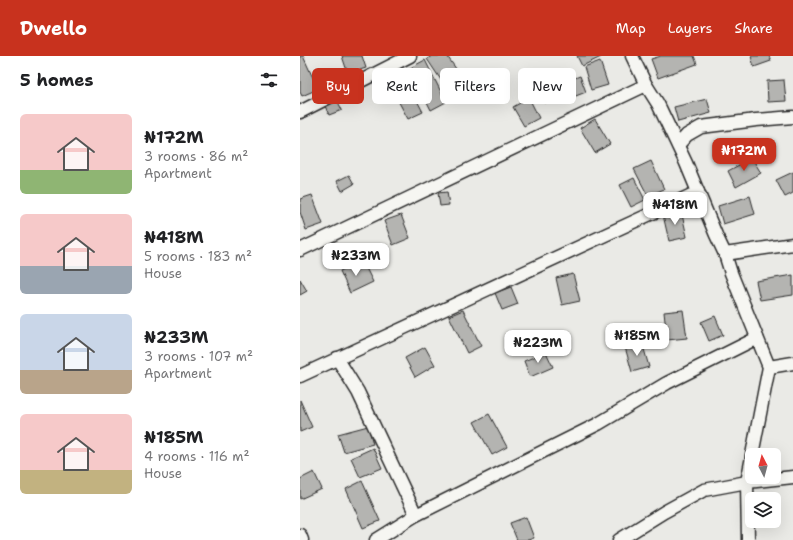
<!DOCTYPE html>
<meta charset="utf-8">
<style>
:root{--surface:#fff;--page:#f6f6f6;--text:#202124;--muted:#757577;--accent:#c8321e}
body{margin:0;font-family:"Shantell Sans",sans-serif;background:var(--page);color:var(--text);height:100vh;display:flex;flex-direction:column;font-size:15px;white-space:nowrap}
*{box-sizing:border-box;margin:0}
p{font-size:13px;color:var(--muted)}
.icon{flex:none;width:22px;height:22px;fill:none;stroke:currentColor;stroke-width:2;stroke-linecap:round;stroke-linejoin:round}
.map{position:relative;flex:1;overflow:hidden}
.sheet{display:flex;flex-direction:column;background:var(--surface);width:300px}
.sheet>*{flex:none}
.top-card{position:absolute;left:12px;top:12px;width:380px;height:36px;display:flex;gap:8px}
.needle{width:26px;rotate:354deg}
.fabs{position:absolute;left:445px;top:392px;display:grid;gap:8px}
.fabs a{display:grid;place-items:center;width:36px;height:36px;border-radius:6px;background:var(--surface);box-shadow:0 4px 16px #0002;font-size:20px}
.price{position:absolute;translate:-50% -34px;padding:0 9px;border-radius:8px;background:#fff;color:#222;font-size:13px;line-height:26px;filter:drop-shadow(0 1px 2px #0008)}
.price::after{content:'';position:absolute;left:50%;top:24px;width:12px;height:9px;margin-left:-6px;background:inherit;clip-path:polygon(0 0,100% 0,50% 100%)}
.price.selected{background:var(--accent);color:#fff}
ul{padding:0;list-style:none}
li{display:flex;align-items:center;gap:12px;height:100px;padding:0 20px}
li span{display:grid;place-items:center;flex:none;width:112px;height:80px;border-radius:6px;color:#555}
li>.icon{margin-inline-start:auto}
span .icon{width:48px;height:48px;fill:#fffc;stroke-width:1}
li b{font-size:17px}
h2{display:flex;justify-content:space-between;align-items:center;height:48px;padding:0 20px;font-size:17px}
.pill{padding:0 14px;border-radius:6px;background:var(--surface);box-shadow:0 4px 16px #0002;font-size:14px;line-height:36px}
.pill.selected{background:var(--accent);color:#fff}
header{display:flex;align-items:center;gap:24px;box-sizing:border-box;height:56px;padding:0 20px;background:var(--accent);color:#fff}
header strong{font-size:19px}
nav{display:flex;gap:22px;margin-inline-start:auto;font-size:14px}
main{display:flex;flex:1;min-height:0}
.map>svg:first-child{display:block}
.building{fill:#b4b4b1;stroke:#2b2b2b}
.lines{fill:none;stroke-linecap:round;stroke-linejoin:round}
.street-casing{stroke:#2b2b2b;stroke-width:15}
.street{stroke:#f6f6f2;stroke-width:12}
</style>
<header>
<strong>Dwello</strong>
<nav><a>Map</a><a>Layers</a><a>Share</a></nav>
</header>
<main>
<section class="sheet">
<h2>5 homes<svg class="icon" aria-label="filters" viewBox="0 0 24 24"><path d="M4 7h16M4 17h16"/><circle cx="9" cy="7" r="2"/><circle cx="15" cy="17" r="2"/></svg></h2>
<ul>
<li><span style="background:linear-gradient(#f6c9c9 70%,#8fb573 0)"><svg class="icon" aria-label="home" viewBox="0 0 24 24"><path d="M3 11l9-7 9 7M6 9v11h12V9"/></svg></span><div><b>₦172M</b><p>3 rooms · 86 m²</p><p>Apartment</p></div></li>
<li><span style="background:linear-gradient(#f6c9c9 65%,#9aa5b1 0)"><svg class="icon" aria-label="home" viewBox="0 0 24 24"><path d="M3 11l9-7 9 7M6 9v11h12V9"/></svg></span><div><b>₦418M</b><p>5 rooms · 183 m²</p><p>House</p></div></li>
<li><span style="background:linear-gradient(#c9d6e8 70%,#b9a48a 0)"><svg class="icon" aria-label="home" viewBox="0 0 24 24"><path d="M3 11l9-7 9 7M6 9v11h12V9"/></svg></span><div><b>₦233M</b><p>3 rooms · 107 m²</p><p>Apartment</p></div></li>
<li><span style="background:linear-gradient(#f6c9c9 70%,#c2b280 0)"><svg class="icon" aria-label="home" viewBox="0 0 24 24"><path d="M3 11l9-7 9 7M6 9v11h12V9"/></svg></span><div><b>₦185M</b><p>4 rooms · 116 m²</p><p>House</p></div></li>
</ul>
</section>
<div class="map">
<svg width="493" height="484" viewBox="0 0 493 484">
<rect width="100%" height="100%" fill="#eaeae6"/>
<filter id="ink" filterUnits="userSpaceOnUse"><feTurbulence type="fractalNoise" baseFrequency=".025" numOctaves="2"/><feDisplacementMap in="SourceGraphic" scale="8" xChannelSelector="R" yChannelSelector="G"/><feConvolveMatrix kernelMatrix="1 2 1 2 8 2 1 2 1" color-interpolation-filters="sRGB"/></filter>
<g filter="url(#ink)">
<g class="building">
<polygon points="0,0 3,0 18,33 2,40 0,36"/>
<polygon points="42,0 62,0 66,12 48,18"/>
<polygon points="132,0 147,0 159,17 143,27 127,3"/>
<polygon points="277,0 300,0 301,1 282,10"/>
<polygon points="361,0 394,0 397,8 358,22 351,3"/>
<polygon points="451,0 469,0 471,5 454,11"/>
<polygon points="125,4 146,46 131,54 110,12"/>
<polygon points="300,5 308,29 291,34 284,11"/>
<polygon points="103,18 123,56 108,63 88,26"/>
<polygon points="280,20 286,36 268,43 262,27"/>
<polygon points="256,23 262,40 244,47 238,29"/>
<polygon points="484,24 486,45 468,46 467,25"/>
<polygon points="229,42 239,62 224,70 213,51"/>
<polygon points="407,43 411,57 378,66 374,51"/>
<polygon points="37,44 42,54 29,59 25,50"/>
<polygon points="295,63 310,88 295,97 280,72"/>
<polygon points="452,102 461,117 436,131 428,115"/>
<polygon points="351,105 364,133 348,140 334,113"/>
<polygon points="493,116 493,137 485,141 476,124"/>
<polygon points="49,119 54,128 42,135 37,125"/>
<polygon points="334,122 345,144 331,151 320,129"/>
<polygon points="147,136 149,149 140,150 138,137"/>
<polygon points="12,139 23,168 6,174 0,156 0,143"/>
<polygon points="450,140 455,158 423,168 418,150"/>
<polygon points="381,154 387,181 369,185 363,159"/>
<polygon points="101,159 110,182 93,189 84,165"/>
<polygon points="62,204 73,226 50,237 40,215"/>
<polygon points="273,218 280,245 262,249 256,222"/>
<polygon points="493,219 493,239 460,244 456,225"/>
<polygon points="0,223 7,235 0,239"/>
<polygon points="211,231 218,248 202,254 195,237"/>
<polygon points="163,254 181,290 167,297 149,260"/>
<polygon points="383,254 387,282 367,284 364,256"/>
<polygon points="415,260 423,279 409,285 401,266"/>
<polygon points="342,286 349,311 332,316 325,291"/>
<polygon points="125,291 135,309 115,321 105,302"/>
<polygon points="246,296 253,311 230,321 224,305"/>
<polygon points="0,344 12,371 0,376"/>
<polygon points="189,358 207,391 192,399 174,366"/>
<polygon points="68,370 73,388 44,396 38,378"/>
<polygon points="73,392 82,412 60,421 51,402"/>
<polygon points="14,416 22,433 0,443 0,423"/>
<polygon points="62,425 80,465 63,472 46,433"/>
<polygon points="226,461 234,482 228,484 217,484 210,467"/>
</g>
<g class="lines">
<g class="street-casing">
<g id="street">
<polyline points="332,0 346,29 358,48 386,107 416,179 425,198 431,217 469,311 452,399"/>
<polyline points="0,56 110,0"/>
<polyline points="378,89 387,79 401,71 456,64 493,61"/>
<polyline points="0,194 346,29"/>
<polyline points="425,198 493,188"/>
<polyline points="37,302 58,336 116,459"/>
<polyline points="469,311 493,307"/>
<polyline points="0,320 398,136"/>
<polyline points="0,479 2,484"/>
<polyline points="76,484 116,459 298,368 367,327 457,282"/>
<polyline points="319,484 364,456 404,434 447,426 493,421"/>
<polyline points="448,484 447,426 452,401"/>
</g>
</g>
<use href="#street" class="street"/>
</g>
</g>
</svg>
<div class="fabs">
<a><svg class="needle" viewBox="-14 -14 28 28"><path d="M0-13l5 13h-10z" fill="#e53935"/><path d="M0 13l5-13h-10z" fill="#757577"/></svg></a>
<a><svg class="icon" aria-label="layers" viewBox="0 0 24 24"><path d="M12 4l9 5-9 5-9-5zM3 14l9 5 9-5"/></svg></a>
</div>
<b class="price selected" style="left:444px;top:116px">₦172M</b>
<b class="price" style="left:375px;top:170px">₦418M</b>
<b class="price" style="left:56px;top:221px">₦233M</b>
<b class="price" style="left:337px;top:301px">₦185M</b>
<b class="price" style="left:238px;top:308px">₦223M</b>
<div class="top-card">
<a class="pill selected">Buy</a>
<a class="pill">Rent</a>
<a class="pill">Filters</a>
<a class="pill">New</a>
</div>
</div>
</main>
